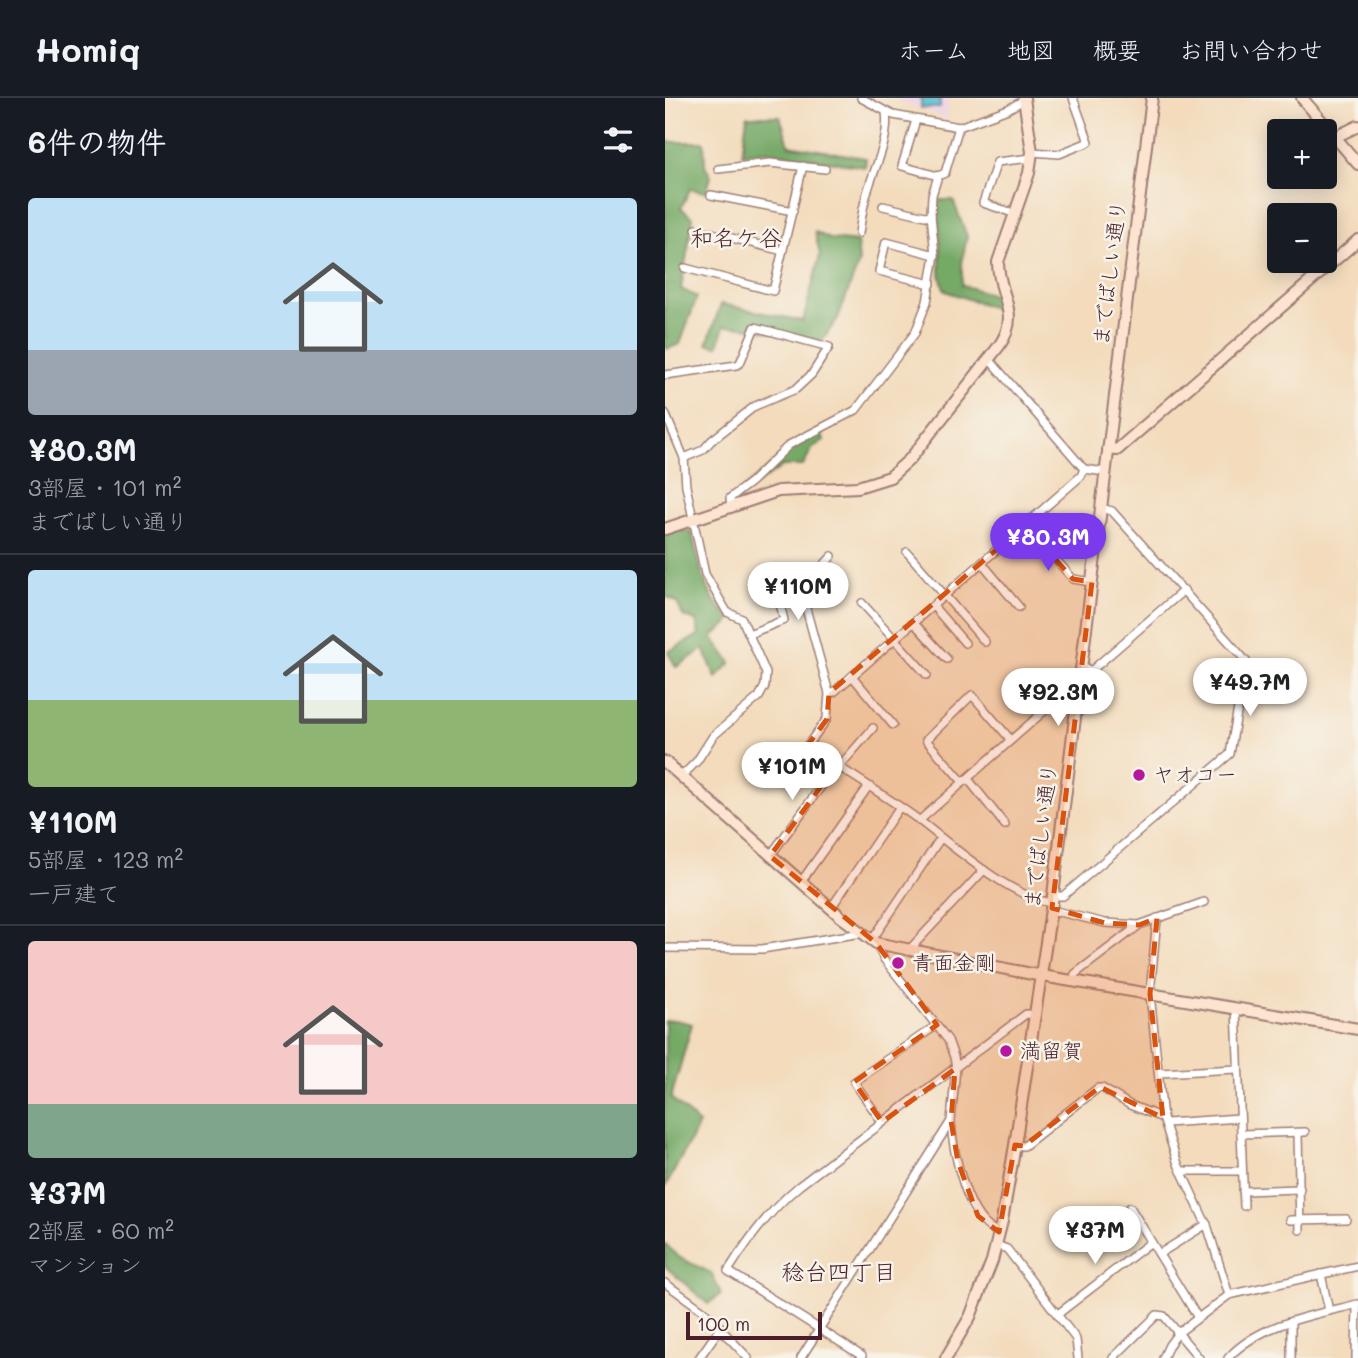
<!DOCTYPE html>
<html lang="ja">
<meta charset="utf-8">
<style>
:root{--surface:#171b24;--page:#242831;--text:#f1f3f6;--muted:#9ea1a6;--line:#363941;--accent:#7c3aed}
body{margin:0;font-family:Mali,"Klee One",sans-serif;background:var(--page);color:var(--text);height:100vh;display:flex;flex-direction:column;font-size:26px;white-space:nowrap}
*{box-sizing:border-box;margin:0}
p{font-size:23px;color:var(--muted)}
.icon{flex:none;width:38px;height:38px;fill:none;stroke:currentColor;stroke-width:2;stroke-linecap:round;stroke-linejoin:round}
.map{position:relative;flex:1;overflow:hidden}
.panel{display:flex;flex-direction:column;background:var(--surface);width:665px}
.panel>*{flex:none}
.fabs{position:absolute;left:602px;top:21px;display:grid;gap:14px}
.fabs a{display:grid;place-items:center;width:70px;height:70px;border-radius:7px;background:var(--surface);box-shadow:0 4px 18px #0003;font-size:35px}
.scale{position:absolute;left:21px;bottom:18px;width:136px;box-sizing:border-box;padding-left:7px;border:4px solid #4a1f2b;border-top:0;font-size:19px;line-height:24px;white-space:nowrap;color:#4a1f2b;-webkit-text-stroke:5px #f7f3e8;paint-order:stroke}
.price{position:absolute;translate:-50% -60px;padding:0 16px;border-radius:24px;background:#fff;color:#222;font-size:23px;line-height:46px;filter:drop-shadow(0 2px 4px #0008)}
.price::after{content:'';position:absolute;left:50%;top:42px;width:21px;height:16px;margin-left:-10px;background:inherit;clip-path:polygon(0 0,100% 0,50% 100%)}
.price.on{background:var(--accent);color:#fff}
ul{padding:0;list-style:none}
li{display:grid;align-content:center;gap:14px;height:371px;padding:0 28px}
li+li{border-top:2px solid var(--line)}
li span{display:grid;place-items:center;height:217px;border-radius:7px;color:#555}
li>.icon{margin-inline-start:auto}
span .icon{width:126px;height:126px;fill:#fffc;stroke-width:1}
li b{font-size:30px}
h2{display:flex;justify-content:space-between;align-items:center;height:84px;padding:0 28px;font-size:30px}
header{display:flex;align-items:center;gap:42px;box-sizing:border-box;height:98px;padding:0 35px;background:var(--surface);border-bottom:2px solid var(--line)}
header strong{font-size:33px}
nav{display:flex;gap:38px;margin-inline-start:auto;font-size:24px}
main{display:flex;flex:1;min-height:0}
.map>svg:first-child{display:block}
.built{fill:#edd1e9}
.forest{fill:#74a966;stroke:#5f6448;stroke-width:2}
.water{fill:#52bbcf;stroke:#4e6d7d;stroke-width:2}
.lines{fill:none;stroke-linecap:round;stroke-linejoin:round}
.street-casing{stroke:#9e7d74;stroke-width:10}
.secondary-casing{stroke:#9e7d74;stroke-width:14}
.street{stroke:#fff;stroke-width:7}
.secondary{stroke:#fde4d1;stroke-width:10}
.marked{fill:#d8530f;fill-opacity:0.2;stroke:#d8530f;stroke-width:5;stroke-dasharray:14 9;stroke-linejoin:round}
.poi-dot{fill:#b5179e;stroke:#f7f3e8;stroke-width:2.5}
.labels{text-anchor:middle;stroke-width:5;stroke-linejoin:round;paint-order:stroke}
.street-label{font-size:21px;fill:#4a1f2b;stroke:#f7f3e8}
.poi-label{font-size:21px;fill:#4a1f2b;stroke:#f7f3e8;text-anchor:start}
.neighbourhood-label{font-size:23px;fill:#4a1f2b;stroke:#f7f3e8}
</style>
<header>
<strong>Homiq</strong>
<nav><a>ホーム</a><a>地図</a><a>概要</a><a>お問い合わせ</a></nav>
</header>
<main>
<section class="panel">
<h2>6件の物件<svg class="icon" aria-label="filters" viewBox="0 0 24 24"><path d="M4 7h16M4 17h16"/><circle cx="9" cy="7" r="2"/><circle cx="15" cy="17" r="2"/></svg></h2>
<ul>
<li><span style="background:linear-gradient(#bfe0f5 70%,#9aa5b1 0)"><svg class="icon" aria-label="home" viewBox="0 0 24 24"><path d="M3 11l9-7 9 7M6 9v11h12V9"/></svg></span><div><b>¥80.3M</b><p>3部屋 · 101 m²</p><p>までばしい通り</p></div></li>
<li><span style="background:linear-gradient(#bfe0f5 60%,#8fb573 0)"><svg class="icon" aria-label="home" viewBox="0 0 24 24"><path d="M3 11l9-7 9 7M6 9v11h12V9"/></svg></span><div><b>¥110M</b><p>5部屋 · 123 m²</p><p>一戸建て</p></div></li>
<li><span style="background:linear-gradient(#f6c9c9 75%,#7fa58c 0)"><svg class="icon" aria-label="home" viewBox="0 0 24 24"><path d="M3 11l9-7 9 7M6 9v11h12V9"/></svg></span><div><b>¥37M</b><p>2部屋 · 60 m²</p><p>マンション</p></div></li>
</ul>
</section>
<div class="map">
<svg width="693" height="1260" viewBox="0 0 693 1260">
<rect width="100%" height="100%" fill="#f7f3e8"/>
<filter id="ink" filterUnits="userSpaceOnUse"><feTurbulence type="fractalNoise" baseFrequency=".0143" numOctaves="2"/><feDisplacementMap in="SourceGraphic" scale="14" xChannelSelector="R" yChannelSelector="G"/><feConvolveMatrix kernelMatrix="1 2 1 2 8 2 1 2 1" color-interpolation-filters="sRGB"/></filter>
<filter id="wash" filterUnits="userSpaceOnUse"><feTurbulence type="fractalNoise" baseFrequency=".00686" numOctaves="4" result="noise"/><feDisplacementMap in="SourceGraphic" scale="28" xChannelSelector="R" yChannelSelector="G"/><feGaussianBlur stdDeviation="1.57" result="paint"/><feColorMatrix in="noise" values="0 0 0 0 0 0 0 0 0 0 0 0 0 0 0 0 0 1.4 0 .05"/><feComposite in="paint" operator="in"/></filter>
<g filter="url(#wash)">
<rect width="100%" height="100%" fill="#f3dbbc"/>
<polygon class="built" points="227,0 283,0 282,20"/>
<g class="forest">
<polygon points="82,18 115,18 124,47 201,60 200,69 100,53 77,56"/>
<polygon points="0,44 39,44 40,68 46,79 41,94 25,91 16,110 28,120 16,191 32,199 15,246 2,251 0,243"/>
<path d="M272 102H288L302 138 297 163V187L331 198 337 213 280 193C272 173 276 169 275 148 275 132 272 117 272 102Z"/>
<polygon points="150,134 165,141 192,144 194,164 173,220 157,243 79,229 59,228 53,248 42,246 56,206 138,223 155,157"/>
<polygon points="156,335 159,342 147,350 138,368 118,368 80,394 79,391 126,350"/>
<path d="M13 432 27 434C34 464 40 504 68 521L47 539 66 565 51 580 39 551 11 569 3 554 34 537 31 523 18 518 12 504 0 498V436Z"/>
<polygon points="10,922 27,926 6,1000 34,1026 0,1090 0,923"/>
<polygon points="0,1146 15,1160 46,1175 56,1196 43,1206 0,1168"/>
</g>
<rect class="water" x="256" y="0" width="19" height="10"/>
</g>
<g filter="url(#ink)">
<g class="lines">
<g class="street-casing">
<g id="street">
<polyline points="196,0 228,17 294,29 343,11 359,2"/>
<polyline points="251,22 237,68 273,78"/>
<polyline points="367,54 394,56 424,44 408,0"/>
<polyline points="53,71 105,65 160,71"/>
<polyline points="46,97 128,113"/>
<polyline points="218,108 260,118 266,117"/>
<polyline points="351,116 318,105 332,64 366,60"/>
<polyline points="31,131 118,153"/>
<path d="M194 135C196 122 198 108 202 95 210 67 225 43 221 13"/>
<polyline points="20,170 108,193 138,68"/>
<polyline points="266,186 214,173 221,144 270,157"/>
<polyline points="324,261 419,371"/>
<polyline points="0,277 72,267 75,265 90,229 164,249 147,276 131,291 90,308 46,343 38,352 19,360"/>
<polyline points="0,315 19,360 21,388 40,476 62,514 77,521 101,575 100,588 94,599 48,638 32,663 16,679"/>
<polyline points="66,410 65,400 86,384 124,347 191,312 250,235 262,204 270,157 266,117 267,97 273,78 280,75 294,29"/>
<polyline points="360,427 408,481 427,484"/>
<polyline points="242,454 320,544"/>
<polyline points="317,465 354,509"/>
<polyline points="197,505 262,577"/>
<polyline points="268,508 300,545"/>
<polyline points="249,525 282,561"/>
<polyline points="84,536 119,522 115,506 100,488"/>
<polyline points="416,571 427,572 519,492"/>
<polyline points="187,578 228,627"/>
<polyline points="164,595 136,492 167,458"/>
<polyline points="174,669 208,630"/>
<polyline points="303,681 340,727"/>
<polyline points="298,684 261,642 307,597 346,642"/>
<polyline points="254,723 402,593 414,590"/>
<polyline points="105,758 171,668"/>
<polyline points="136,784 203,689"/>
<polyline points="388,798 398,798 565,656 581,563 447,413 436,410"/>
<path d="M387 805C345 799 289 749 255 723 219 696 179 673 142 648L162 621 164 595 169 594 416 378 419 371 440 374"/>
<polyline points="166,810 234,710"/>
<polyline points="386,812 440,825 474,827 539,804"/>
<polyline points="492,820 485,896 498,1020 513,1066 543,1130 564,1197"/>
<polyline points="207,842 275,741"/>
<polyline points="0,850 97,851 197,835"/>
<polyline points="243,853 319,772"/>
<polyline points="408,883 410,876 473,828"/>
<polyline points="571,910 579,1108"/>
<polyline points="494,975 572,971"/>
<polyline points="217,1024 189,984 272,927"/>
<path d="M286 1024C288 1053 302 1126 334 1134"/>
<polyline points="501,1025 575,1020"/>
<polyline points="633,1035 635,1132"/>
<polyline points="576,1036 640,1034"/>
<polyline points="350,1047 359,1048 433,990 437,990 465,1007 498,1020"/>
<polyline points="516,1073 577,1073"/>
<polyline points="578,1093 635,1091"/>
<polyline points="465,1109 533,1220"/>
<polyline points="625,1122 681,1121"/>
<polyline points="331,1147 342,1151 411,1241 413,1260"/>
<polyline points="494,1156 542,1126"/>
<polyline points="656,1176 664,1213"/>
<polyline points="0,1185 40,1214 83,1260"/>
<polyline points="393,1216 486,1144"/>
<path d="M197 1258 63 1173C83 1141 105 1112 134 1088L361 916 371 917"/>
<polyline points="34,1260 56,1229"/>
<polyline points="136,1260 286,1023 291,970 289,959 283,942 219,861 211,845"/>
<polyline points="448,1260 492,1217 499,1218 534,1260"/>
<polyline points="498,1260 504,1247 513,1235 564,1197 693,1168"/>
<path d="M563 1260C595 1225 649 1217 693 1206"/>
<polyline points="626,1260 626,1225"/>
<polyline points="691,1260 692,1207"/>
</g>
</g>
<g class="secondary-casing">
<g id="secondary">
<polyline points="637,0 693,66"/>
<polyline points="670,39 693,28"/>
<polyline points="443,351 452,352 693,142"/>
<path d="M0 431 113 393 193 389 225 379 245 361 334 248C357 215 333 198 333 164L364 75 367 54 359 0"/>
<polyline points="0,664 175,818 211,845 377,878 693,931"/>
<polyline points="281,1260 305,1219 327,1163 337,1123 350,1047 387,805 487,0"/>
</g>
</g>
<use href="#street" class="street"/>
<use href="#secondary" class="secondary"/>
</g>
</g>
<path class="marked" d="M360 427 408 481 427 484 387 810 440 825 474 827 492 820 485 896 498 1020 435 989 359 1048 350 1047 334 1134 313 1118 293 1064 286 1023 290 971 217 1024 189 984 272 927 211 845 105 758 171 668 142 648 162 621 164 595Z"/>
<g class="poi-dot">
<circle cx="474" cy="677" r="7"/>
<circle cx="233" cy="865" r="7"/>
<circle cx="341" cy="953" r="7"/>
</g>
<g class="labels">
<g class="street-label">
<text transform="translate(445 175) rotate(-83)" y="7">までばしい通り</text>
<text transform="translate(376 738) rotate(-83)" y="7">までばしい通り</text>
</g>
<g class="poi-label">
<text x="488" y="684">ヤオコー</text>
<text x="247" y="872">青面金剛</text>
<text x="355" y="960">満留賀</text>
</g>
<g class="neighbourhood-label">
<text x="71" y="148">和名ケ谷</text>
<text x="174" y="1182">稔台四丁目</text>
</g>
</g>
</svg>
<div class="fabs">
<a>+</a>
<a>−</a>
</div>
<div class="scale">100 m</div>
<b class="price on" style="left:383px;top:475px">¥80.3M</b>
<b class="price" style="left:133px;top:524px">¥110M</b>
<b class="price" style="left:585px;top:620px">¥49.7M</b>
<b class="price" style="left:393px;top:630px">¥92.3M</b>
<b class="price" style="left:127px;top:704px">¥101M</b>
<b class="price" style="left:430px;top:1168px">¥37M</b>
</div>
</main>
